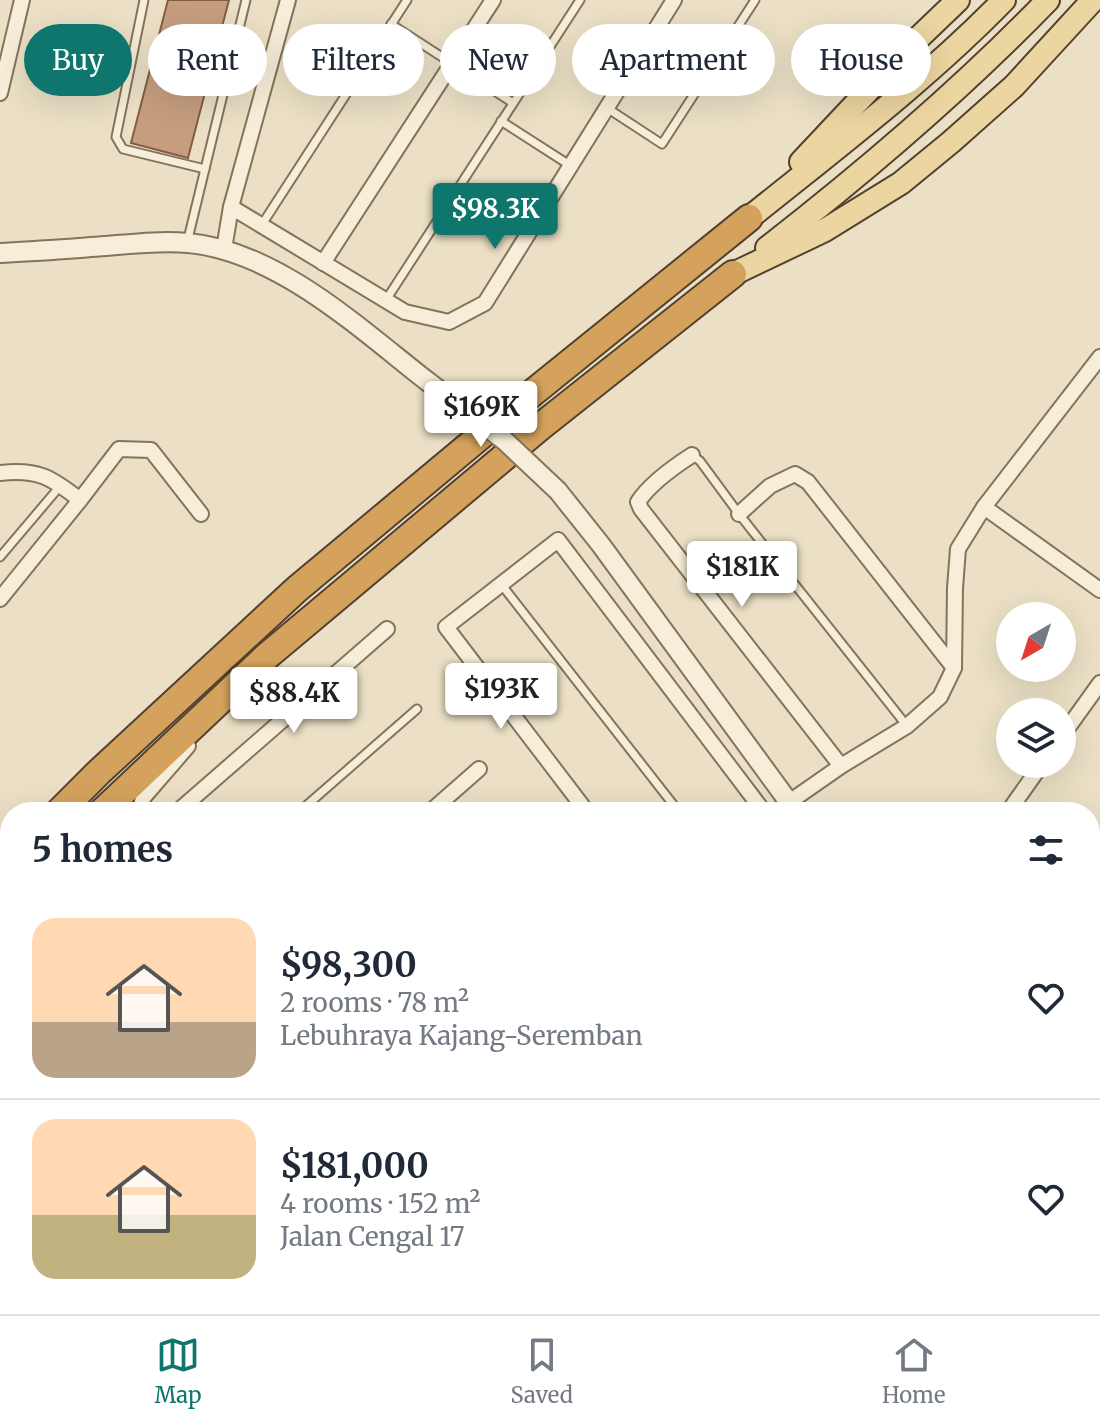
<!DOCTYPE html>
<meta charset="utf-8">
<style>
:root{--surface:#fff;--page:#f6f6f7;--text:#1f2937;--muted:#747a83;--line:#e0e1e3;--accent:#0f766e}
body{margin:0;font-family:Merriweather,serif;background:var(--page);color:var(--text);height:100vh;display:flex;flex-direction:column;font-size:30px;white-space:nowrap}
*{box-sizing:border-box;margin:0}
p{font-size:26px;color:var(--muted)}
.icon{flex:none;width:44px;height:44px;fill:none;stroke:currentColor;stroke-width:2;stroke-linecap:round;stroke-linejoin:round}
.map{position:relative;flex:1;overflow:hidden}
.drawer{position:absolute;left:0px;top:802px;width:1100px;height:512px;display:flex;flex-direction:column;background:var(--surface);border-radius:32px 32px 0 0;box-shadow:0 8px 32px #0002}
.drawer>*{flex:none}
.hud{position:absolute;left:24px;top:24px;width:1052px;height:72px;display:flex;gap:16px}
.needle{width:52px;rotate:219deg}
.fabs{position:absolute;left:996px;top:602px;display:grid;gap:16px}
.fabs a{display:grid;place-items:center;width:80px;height:80px;border-radius:50%;background:var(--surface);box-shadow:0 8px 32px #0002;font-size:40px}
.price{position:absolute;translate:-50% -68px;padding:0 18px;border-radius:8px;background:#fff;color:#222;font-size:26px;line-height:52px;filter:drop-shadow(0 2px 4px #0008)}
.price::after{content:'';position:absolute;left:50%;top:48px;width:24px;height:18px;margin-left:-12px;background:inherit;clip-path:polygon(0 0,100% 0,50% 100%)}
.price.on{background:var(--accent);color:#fff}
ul{padding:0;list-style:none}
li{display:flex;align-items:center;gap:24px;height:200px;padding:0 32px}
li+li{border-top:2px solid var(--line)}
li span{display:grid;place-items:center;flex:none;width:224px;height:160px;border-radius:24px;color:#555}
li>.icon{margin-inline-start:auto}
span .icon{width:96px;height:96px;fill:#fffc;stroke-width:1}
li b{font-size:34px}
h2{display:flex;justify-content:space-between;align-items:center;height:96px;padding:0 32px;font-size:34px}
.chip{padding:0 28px;border-radius:36px;background:var(--surface);box-shadow:0 8px 32px #0002;font-size:28px;line-height:72px}
.chip.on{background:var(--accent);color:#fff}
.menu{display:flex;justify-content:space-around;align-items:center;height:112px;border-top:2px solid var(--line);background:var(--surface);font-size:22px;color:var(--muted)}
.menu a{display:grid;justify-items:center;gap:4px}
.menu .on{color:var(--accent)}
.map>svg:first-child{display:block}
.building{fill:#c69e7e;stroke:#825e44;stroke-width:2}
.lines{fill:none;stroke-linecap:round;stroke-linejoin:round}
.service-casing{stroke:#85735c;stroke-width:11}
.minor-casing{stroke:#85735c;stroke-width:18}
.tertiary-casing{stroke:#85735c;stroke-width:22}
.primary-casing{stroke:#534130;stroke-width:26}
.motorway-casing{stroke:#534130;stroke-width:30}
.service{stroke:#f6eed8;stroke-width:7}
.minor{stroke:#f6eed8;stroke-width:14}
.tertiary{stroke:#f6eed8;stroke-width:18}
.primary{stroke:#ebd5a0;stroke-width:22}
.motorway{stroke:#d4a25c;stroke-width:26}
.tertiary-bridge-casing{stroke:#85735c;stroke-width:22;stroke-linecap:butt}
.tertiary-bridge{stroke:#f6eed8;stroke-width:18}
</style>
<div class="map">
<svg width="1100" height="1314" viewBox="0 0 1100 1314">
<rect width="100%" height="100%" fill="#ebe0c5"/>
<polygon class="building" points="168,0 229,0 188,158 131,143"/>
<g class="lines">
<g class="service-casing">
<g id="service">
<polyline points="144,0 116,137 123,149 205,169"/>
<polyline points="391,24 513,103"/>
<polyline points="607,108 662,144 755,0"/>
<polyline points="501,121 571,166"/>
<polyline points="261,226 407,0"/>
<polyline points="187,243 246,0"/>
<polyline points="386,300 580,0"/>
<polyline points="692,455 700,461 739,514 907,726"/>
<polyline points="0,557 61,485"/>
<polyline points="501,584 679,812"/>
<polyline points="299,812 417,709"/>
<polyline points="1090,897 1100,903"/>
<polyline points="0,1105 10,1094"/>
<polyline points="0,1169 10,1178"/>
<polyline points="190,1304 199,1314"/>
<polyline points="397,1304 407,1314"/>
<polyline points="1054,1304 1063,1314"/>
<polyline points="380,1314 398,1304"/>
<polyline points="763,1314 774,1304"/>
</g>
</g>
<g class="minor-casing">
<g id="minor">
<polyline points="0,93 22,0"/>
<polyline points="231,207 405,312 449,322 485,303 674,0"/>
<polyline points="224,249 231,207 288,0"/>
<polyline points="323,263 493,0"/>
<path d="M692 455C675 466 649 485 638 502L641 509 841 766"/>
<path d="M0 473C38 469 51 477 80 500L0 599"/>
<polyline points="80,500 119,449 151,450 201,514"/>
<polyline points="984,507 1100,590"/>
<polyline points="739,514 770,486 795,474 808,482 954,668"/>
<polyline points="1062,736 1100,683"/>
<polyline points="139,812 143,798 188,746"/>
<polyline points="177,812 387,629"/>
<polyline points="430,812 479,769"/>
<polyline points="587,812 446,627 558,540 764,812"/>
<polyline points="775,812 841,766 907,726 940,697 954,668 955,588 958,549 984,507 1100,357"/>
<polyline points="1008,812 1042,764"/>
<polyline points="0,985 10,974"/>
<polyline points="1090,987 1100,974"/>
<polyline points="1090,1191 1100,1202"/>
<polyline points="0,1233 10,1222"/>
<polyline points="1090,1293 1100,1279"/>
<polyline points="82,1304 92,1314"/>
<polyline points="290,1304 299,1314"/>
<polyline points="492,1304 501,1314"/>
<polyline points="563,1304 572,1314"/>
<polyline points="816,1304 821,1314"/>
<polyline points="939,1304 948,1314"/>
<polyline points="634,1314 645,1304"/>
<polyline points="1075,1314 1082,1304"/>
</g>
</g>
<g class="tertiary-casing">
<g id="tertiary">
<path d="M0 253C30 251 61 250 91 247 123 245 157 240 188 243 277 251 359 328 427 381"/>
<polyline points="558,491 601,545 788,801 798,812"/>
<polyline points="1090,1126 1100,1137"/>
</g>
</g>
<g class="primary-casing">
<g id="primary">
<polyline points="801,162 910,46 958,0"/>
<path d="M749 218C836 148 926 80 1004 0"/>
<path d="M767 248C866 171 961 90 1048 0"/>
<polyline points="733,274 825,230 901,183 951,142 1014,86 1093,0"/>
</g>
</g>
<g class="motorway-casing">
<g id="motorway">
<polyline points="59,812 99,772 297,589 520,403 749,218"/>
<polyline points="102,812 267,656 540,427 733,274"/>
<polyline points="0,870 10,860"/>
<polyline points="0,914 10,904"/>
</g>
</g>
<use href="#service" class="service"/>
<use href="#minor" class="minor"/>
<use href="#tertiary" class="tertiary"/>
<use href="#primary" class="primary"/>
<use href="#motorway" class="motorway"/>
<g class="tertiary-bridge-casing">
<polyline id="tertiary-bridge" points="427,381 504,440 558,491"/>
</g>
<use href="#tertiary-bridge" class="tertiary-bridge"/>
</g>
</svg>
<div class="fabs">
<a><svg class="needle" viewBox="-14 -14 28 28"><path d="M0-13l5 13h-10z" fill="#e53935"/><path d="M0 13l5-13h-10z" fill="#747a83"/></svg></a>
<a><svg class="icon" aria-label="layers" viewBox="0 0 24 24"><path d="M12 4l9 5-9 5-9-5zM3 14l9 5 9-5"/></svg></a>
</div>
<b class="price on" style="left:495px;top:251px">$98.3K</b>
<b class="price" style="left:481px;top:449px">$169K</b>
<b class="price" style="left:742px;top:609px">$181K</b>
<b class="price" style="left:501px;top:731px">$193K</b>
<b class="price" style="left:294px;top:735px">$88.4K</b>
<div class="hud">
<a class="chip on">Buy</a>
<a class="chip">Rent</a>
<a class="chip">Filters</a>
<a class="chip">New</a>
<a class="chip">Apartment</a>
<a class="chip">House</a>
</div>
<section class="drawer">
<h2>5 homes<svg class="icon" aria-label="filters" viewBox="0 0 24 24"><path d="M4 7h16M4 17h16"/><circle cx="9" cy="7" r="2"/><circle cx="15" cy="17" r="2"/></svg></h2>
<ul>
<li><span style="background:linear-gradient(#ffd9b3 65%,#b9a48a 0)"><svg class="icon" aria-label="home" viewBox="0 0 24 24"><path d="M3 11l9-7 9 7M6 9v11h12V9"/></svg></span><div><b>$98,300</b><p>2 rooms · 78 m²</p><p>Lebuhraya Kajang-Seremban</p></div><svg class="icon" aria-label="heart" viewBox="0 0 24 24"><path d="M12 20l-8-8c-3-5 5-10 8-4 3-6 11-1 8 4z"/></svg></li>
<li><span style="background:linear-gradient(#ffd9b3 60%,#c2b280 0)"><svg class="icon" aria-label="home" viewBox="0 0 24 24"><path d="M3 11l9-7 9 7M6 9v11h12V9"/></svg></span><div><b>$181,000</b><p>4 rooms · 152 m²</p><p>Jalan Cengal 17</p></div><svg class="icon" aria-label="heart" viewBox="0 0 24 24"><path d="M12 20l-8-8c-3-5 5-10 8-4 3-6 11-1 8 4z"/></svg></li>
</ul>
</section>
</div>
<nav class="menu">
<a class="on"><svg class="icon" aria-label="map" viewBox="0 0 24 24"><path d="M3 6l6-2 6 2 6-2v14l-6 2-6-2-6 2zM9 4v14M15 6v14"/></svg>Map</a>
<a><svg class="icon" aria-label="saved" viewBox="0 0 24 24"><path d="M7 4h10v16l-5-4-5 4z"/></svg>Saved</a>
<a><svg class="icon" aria-label="home" viewBox="0 0 24 24"><path d="M3 11l9-7 9 7M6 9v11h12V9"/></svg>Home</a>
</nav>
